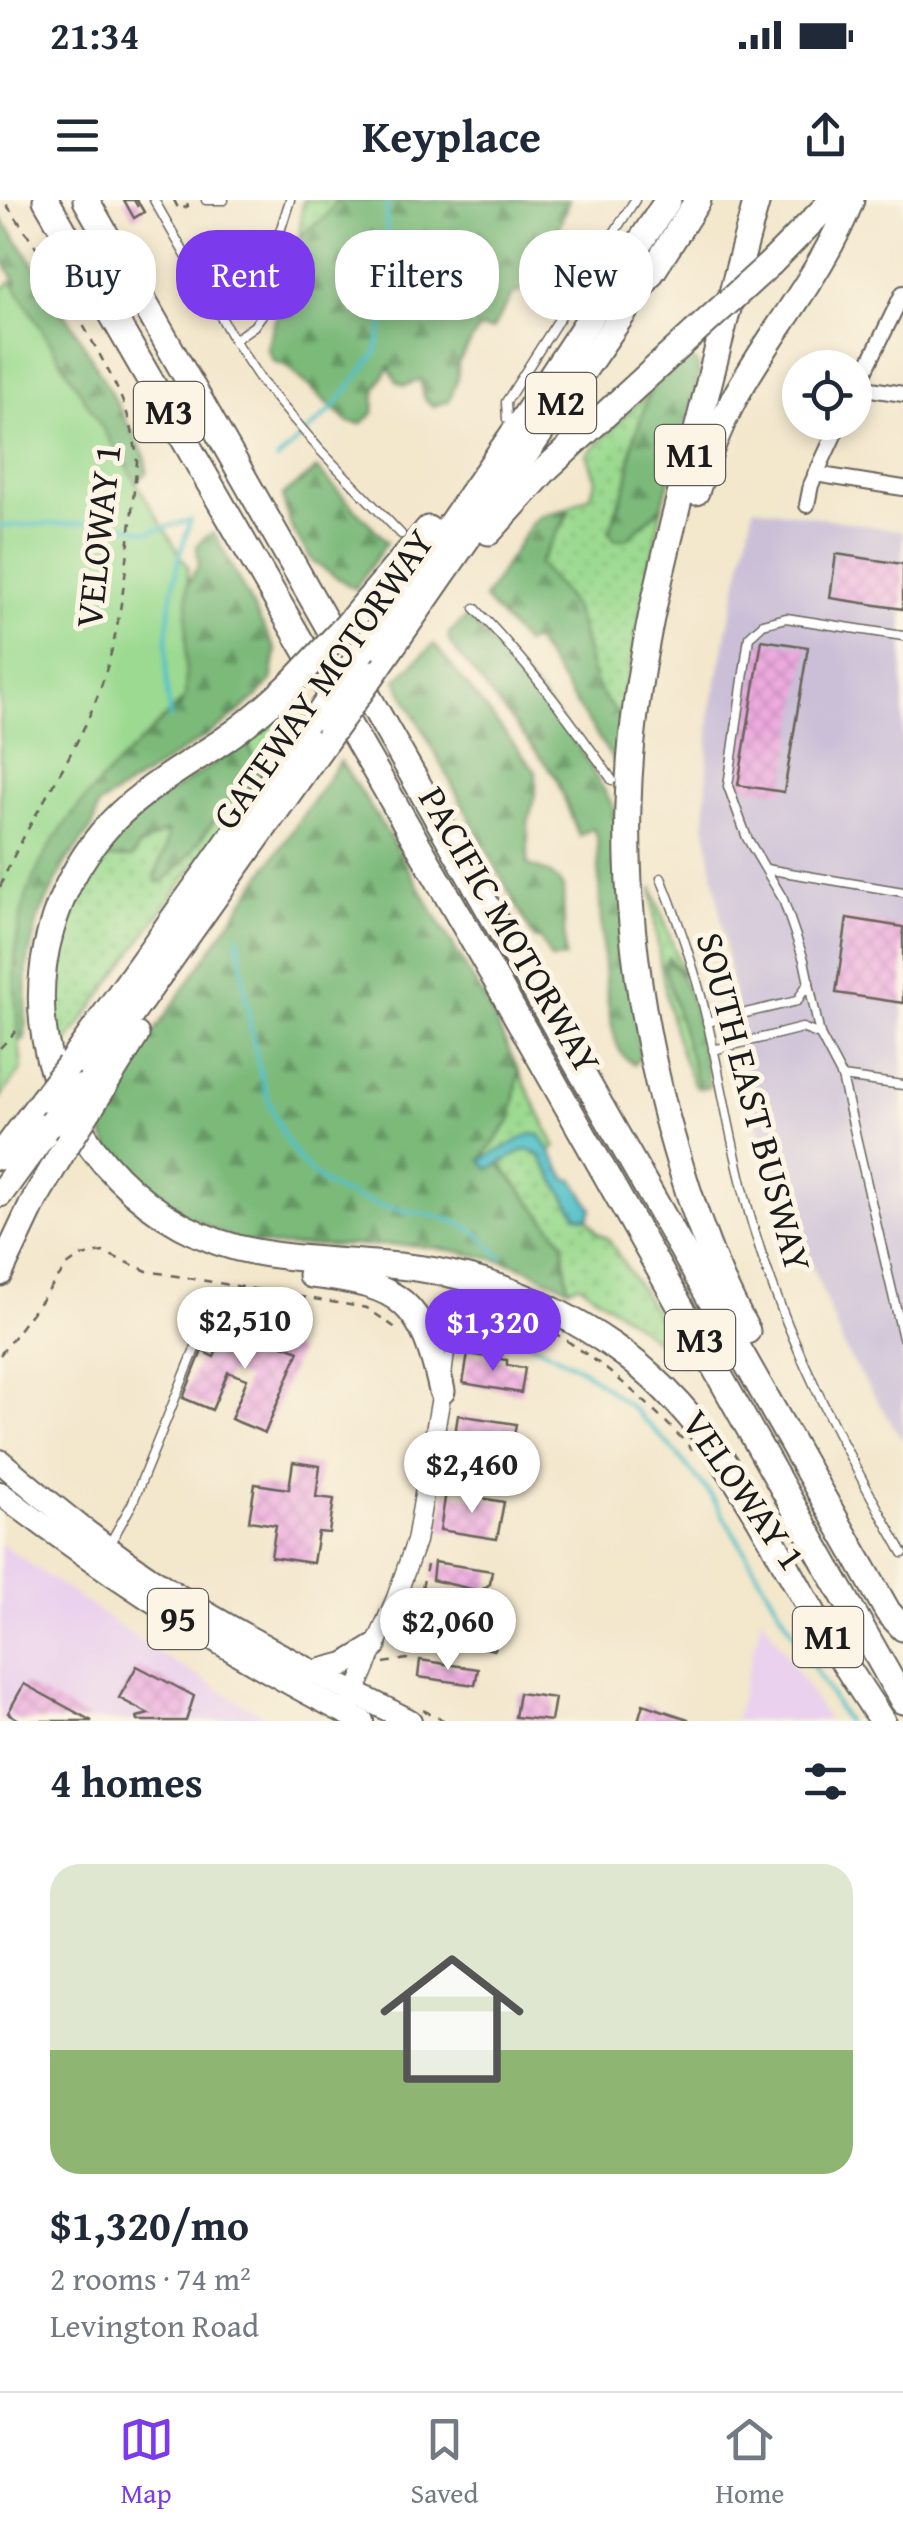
<!DOCTYPE html>
<meta charset="utf-8">
<style>
:root{--surface:#fff;--page:#f6f6f7;--text:#1f2937;--muted:#747a83;--line:#e0e1e3;--accent:#7c3aed}
body{margin:0;font-family:"Gentium Book Plus",serif;background:var(--page);color:var(--text);height:100vh;display:flex;flex-direction:column;font-size:38px;white-space:nowrap}
*{box-sizing:border-box;margin:0}
p{font-size:32px;color:var(--muted)}
.icon{flex:none;width:55px;height:55px;fill:none;stroke:currentColor;stroke-width:2;stroke-linecap:round;stroke-linejoin:round}
.map{position:relative;height:1521px;overflow:hidden}
.drawer{display:flex;flex-direction:column;background:var(--surface);flex:1}
.drawer>*{flex:none}
.hud{position:absolute;left:30px;top:30px;width:845px;height:90px;display:flex;gap:20px}
.fabs{position:absolute;left:782px;top:150px;display:grid;gap:20px}
.fabs a{display:grid;place-items:center;width:90px;height:90px;border-radius:50%;background:var(--surface);box-shadow:0 5px 15px #0003;font-size:50px}
.price{position:absolute;translate:-50% -85px;padding:0 22px;border-radius:35px;background:#fff;color:#222;font-size:32px;line-height:65px;filter:drop-shadow(0 2px 5px #0008)}
.price::after{content:'';position:absolute;left:50%;top:60px;width:30px;height:22px;margin-left:-15px;background:inherit;clip-path:polygon(0 0,100% 0,50% 100%)}
.price.on{background:var(--accent);color:#fff}
ul{padding:0;list-style:none}
li{display:grid;align-content:center;gap:20px;height:530px;padding:0 50px}
li+li{border-top:2px solid var(--line)}
li span{display:grid;place-items:center;height:310px;border-radius:30px;color:#555}
li>.icon{margin-inline-start:auto}
span .icon{width:180px;height:180px;fill:#fffc;stroke-width:1}
li b{font-size:42px}
h2{display:flex;justify-content:space-between;align-items:center;height:120px;padding:0 50px;font-size:42px}
.pill{padding:0 35px;border-radius:40px;background:var(--surface);box-shadow:0 5px 15px #0003;font-size:35px;line-height:90px}
.pill.on{background:var(--accent);color:#fff}
.status{display:flex;justify-content:space-between;align-items:center;height:70px;padding:0 50px;background:var(--surface);direction:ltr}
.status svg{height:28px;fill:currentColor}
header{display:flex;justify-content:space-between;align-items:center;height:130px;padding:0 50px;background:var(--surface);font-size:45px;font-weight:700}
.tab-bar{display:flex;justify-content:space-around;align-items:center;height:140px;border-top:2px solid var(--line);background:var(--surface);font-size:28px;color:var(--muted)}
.tab-bar a{display:grid;justify-items:center;gap:5px}
.tab-bar .on{color:var(--accent)}
.map>svg:first-child{display:block}
.built{fill:#ead1ed}
.industrial{fill:#cabfd7}
.grass{fill:url(#grass-dots);stroke:#5c7b56;stroke-width:2.5}
.forest{fill:url(#forest-firs);stroke:#4c6b4b;stroke-width:2.5}
.park{fill:#9bda90;stroke:#5c7b56;stroke-width:2.5}
.water{fill:url(#water-ripples);stroke:#386e73;stroke-width:2.5}
.lines{fill:none;stroke-linecap:round;stroke-linejoin:round}
.stream{stroke:#53c1ca;stroke-width:4}
.building{fill:url(#building-cross-hatch)}
.service-casing{stroke:#67635a;stroke-width:11}
.minor-casing{stroke:#67635a;stroke-width:18}
.tertiary-casing{stroke:#67635a;stroke-width:21}
.primary-casing{stroke:#67635a;stroke-width:26}
.motorway-casing{stroke:#67635a;stroke-width:29}
.path{stroke:#67635a;stroke-width:2.5;stroke-dasharray:8 8;stroke-linecap:butt}
.service{stroke:#fff;stroke-width:8}
.minor{stroke:#fff;stroke-width:14}
.tertiary{stroke:#fff;stroke-width:18}
.primary{stroke:#fff;stroke-width:22}
.motorway{stroke:#fff;stroke-width:25}
.motorway-bridge-casing{stroke:#67635a;stroke-width:29;stroke-linecap:butt}
.motorway-bridge{stroke:#fff;stroke-width:25}
.labels{text-anchor:middle;stroke-width:10;stroke-linejoin:round;paint-order:stroke}
.shield{fill:#fcf5e5;stroke:#5f5d58;stroke-width:2.5}
.shield-label{font-size:35px;font-weight:bold;fill:#1c1c1c}
.street-label{font-size:38px;fill:#1c1c1c;stroke:#fcf5e5}
</style>
<div class="status"><b>21:34</b><svg viewBox="0 0 49 12"><path d="M0 12V9h3v3zM5 12V6h3v6zM10 12V3h3v9zM15 12V0h3v12zM26 1h20v11H26zM47 4h2v5h-2z"/></svg></div>
<header><svg class="icon" aria-label="menu" viewBox="0 0 24 24"><path d="M4 6h16M4 12h16M4 18h16"/></svg>Keyplace<svg class="icon" aria-label="share" viewBox="0 0 24 24"><path d="M12 15V3M7 8l5-5 5 5M5 13v7h14v-7"/></svg></header>
<div class="map">
<svg width="903" height="1521" viewBox="0 0 903 1521">
<defs>
<pattern id="grass-dots" width="8" height="8" patternUnits="userSpaceOnUse" patternTransform="scale(2.5)"><rect width="8" height="8" fill="#9bda90"/><path d="M2 2h.1M6 6h.1" fill="none" stroke="#85ba7c" stroke-width="1.8" stroke-linecap="round"/></pattern>
<pattern id="forest-firs" width="22" height="20" patternUnits="userSpaceOnUse" patternTransform="scale(2.5)"><rect width="22" height="20" fill="#7cba7a"/><path d="M5 1l3.5 6h-7zM16 11l3.5 6h-7z" fill="#659663"/></pattern>
<pattern id="water-ripples" width="26" height="14" patternUnits="userSpaceOnUse" patternTransform="scale(2.5)"><rect width="26" height="14" fill="#53c1ca"/><path d="M2 4q2-2 4 0t4 0M15 11q2-2 4 0t4 0" fill="none" stroke="#48a5ad"/></pattern>
<pattern id="building-cross-hatch" width="8" height="8" patternUnits="userSpaceOnUse" patternTransform="scale(2.5)"><rect width="8" height="8" fill="#edaadf"/><path d="M0 0l8 8M0 8l8-8" fill="none" stroke="#cb92bf"/></pattern>
</defs>
<rect width="100%" height="100%" fill="#fcf5e5"/>
<filter id="ink" filterUnits="userSpaceOnUse"><feTurbulence type="fractalNoise" baseFrequency=".01" numOctaves="2"/><feDisplacementMap in="SourceGraphic" scale="20" xChannelSelector="R" yChannelSelector="G"/><feConvolveMatrix kernelMatrix="1 2 1 2 8 2 1 2 1" color-interpolation-filters="sRGB"/></filter>
<filter id="wash" filterUnits="userSpaceOnUse"><feTurbulence type="fractalNoise" baseFrequency=".0048" numOctaves="4" result="noise"/><feDisplacementMap in="SourceGraphic" scale="40" xChannelSelector="R" yChannelSelector="G"/><feGaussianBlur stdDeviation="2.25" result="paint"/><feColorMatrix in="noise" values="0 0 0 0 0 0 0 0 0 0 0 0 0 0 0 0 0 1.4 0 .05"/><feComposite in="paint" operator="in"/></filter>
<g filter="url(#wash)">
<rect width="100%" height="100%" fill="#f3e7cc"/>
<g class="built">
<polygon points="0,1343 152,1449 272,1521 0,1521"/>
<polygon points="762,1416 828,1521 735,1521"/>
</g>
<polygon class="industrial" points="754,307 903,331 903,1241 846,1152 755,921 705,623 710,511"/>
<g class="grass">
<polygon points="303,0 337,0 327,15 299,37"/>
<path d="M650 191 633 242 627 283 615 311 628 338 662 307 621 516C587 490 590 453 577 416 570 398 551 380 539 364L569 313 563 310 590 296 596 280 587 254Z"/>
<polygon points="301,494 310,505 64,847 55,817 55,775 62,737 70,707 105,649 139,646 168,631 168,646 155,674 186,659 232,597 258,581 259,569 247,542"/>
<path d="M652 687 684 776 669 758 664 766 699 888 695 886C668 833 656 747 652 687Z"/>
<polygon points="519,872 556,947 550,952 540,936 481,960 511,920"/>
<path d="M531 949 539 955 577 1016 588 1018 597 1032 608 1039 686 1160 682 1164C648 1132 617 1109 578 1084L568 1088 563 1041 500 964 522 951Z"/>
</g>
<g class="forest">
<path d="M337 0H569L554 40 552 77 539 86 513 94 492 130 479 128 458 163V178L449 201 433 206 424 198 420 179 405 186 397 182 389 167C386 174 379 182 376 189 371 208 382 210 360 224L348 222 287 166 273 161 267 148 299 37 327 15Z"/>
<path d="M0 17C57 91 101 174 145 256L147 272 105 314 0 354V103L12 93 17 83 0 56Z"/>
<polygon points="686,156 697,163 699,175 662,307 628,338 615,340 609,332 627,283 633,242 650,191"/>
<polygon points="317,269 387,342 355,389 313,362 291,327 282,296"/>
<path d="M563 310 569 312 539 364C551 380 570 398 577 416 590 454 588 490 621 516L617 566 534 440 525 444 484 399 531 324 542 315Z"/>
<path d="M214 333 276 451 271 481 258 496 224 524 98 606 93 626 63 667 38 719 27 765 25 838 11 849 0 709 118 537 182 506C180 466 171 397 199 366L197 346 204 338Z"/>
<path d="M467 417 538 492 578 545 618 615 640 857 634 864C630 861 624 858 622 854 601 825 600 678 597 636L593 628 579 636 556 577 449 442V433Z"/>
<path d="M434 444 536 572V589L528 624V665C542 669 557 674 563 688L565 758 551 759 541 740 534 738 396 480Z"/>
<path d="M247 542 259 569 258 581 232 597 186 659 163 682H156C155 663 169 654 167 631L139 646 132 658H106L105 649 146 608Z"/>
<polygon points="340,561 388,634 487,804 519,872 511,920 481,960 489,969 500,964 563,1041 568,1088 516,1064 455,1051 414,1045 272,1046 235,1040 172,1009 115,966 96,917"/>
<path d="M668 758C698 793 701 843 710 887L699 888 664 766Z"/>
</g>
<path class="park" d="M12 81 188 367 185 498C123 561 41 625 21 716 9 766 17 819 22 869L0 898V91Z"/>
<polygon class="water" points="531,934 540,935 567,979 574,980 592,1009 588,1018 577,1016 539,955 531,950 522,951 489,969 481,960"/>
<g class="lines">
<g class="stream">
<polyline points="277,260 332,209 376,153 384,122 387,0"/>
<polyline points="0,326 110,322 149,332 191,320"/>
<path d="M170 518C161 454 169 380 191 320"/>
<path d="M238 735C249 810 256 935 323 982 340 994 359 999 379 1005 410 1014 448 1013 475 1032 485 1038 494 1050 502 1058"/>
<polyline points="500,1127 582,1169 632,1208 672,1248 711,1295 846,1521"/>
</g>
</g>
<g id="blocks">
<g class="building">
<polygon points="124,0 137,0 144,12 134,18"/>
<polygon points="836,354 903,364 903,409 830,398"/>
<polygon points="762,440 808,447 784,592 738,585"/>
<polygon points="847,718 903,727 903,803 836,793"/>
<polygon points="236,1118 273,1130 280,1144 299,1151 265,1233 231,1219 247,1179 228,1172 212,1210 183,1198 202,1151 214,1157 228,1121"/>
<polygon points="468,1154 507,1160 507,1165 525,1168 521,1193 463,1183"/>
<polygon points="458,1215 516,1224 508,1269 451,1260"/>
<polygon points="293,1262 320,1266 316,1297 334,1299 329,1333 318,1332 313,1363 271,1357 276,1325 249,1321 255,1284 289,1289"/>
<polygon points="446,1292 504,1302 497,1339 440,1330"/>
<polygon points="434,1362 492,1371 490,1384 480,1391 432,1380"/>
<polygon points="468,1408 478,1409 477,1415 499,1418 494,1450 444,1439 444,1435 440,1435 443,1415 466,1419"/>
<polygon points="420,1460 478,1469 475,1485 418,1477"/>
<polygon points="137,1466 194,1496 186,1521 138,1521 137,1517 149,1514 119,1498"/>
<polygon points="24,1484 92,1521 21,1521 8,1513"/>
<polygon points="519,1493 555,1498 551,1521 515,1517"/>
<polygon points="643,1504 688,1519 688,1521 638,1521"/>
</g>
</g>
</g>
<g filter="url(#ink)">
<use href="#blocks" fill-opacity="0" stroke="#67635a" stroke-width="2.5"/>
<g class="lines">
<g class="service-casing">
<g id="service">
<polyline points="154,0 234,140 262,182 320,250 401,334"/>
<polyline points="206,0 224,0"/>
<polyline points="193,70 246,78 261,91"/>
<polyline points="234,140 254,126 262,115 261,91 290,0"/>
<polyline points="507,219 506,202 635,0"/>
<path d="M475 408C526 462 570 518 612 580"/>
<polyline points="903,436 786,418 763,424 749,437 728,586 747,638 783,699 804,760 820,835 842,877 903,885"/>
<polyline points="766,669 903,692"/>
<path d="M661 678C677 718 691 758 702 800 721 874 731 950 752 1023 786 1140 843 1248 903 1353"/>
<polyline points="707,822 797,801 809,782"/>
<polyline points="713,850 802,828 820,835"/>
<polyline points="842,877 903,1138"/>
<polyline points="447,1176 454,1121"/>
<polyline points="109,1345 132,1304 209,1115 221,1108 288,1119 291,1132"/>
</g>
</g>
<g class="minor-casing">
<g id="minor">
<polyline points="858,187 903,194"/>
<polyline points="855,192 903,93"/>
<polyline points="815,274 903,288"/>
<polyline points="807,305 811,285 840,222"/>
</g>
</g>
<g class="tertiary-casing">
<polyline id="tertiary" points="350,1505 396,1398 416,1341 442,1191"/>
</g>
<g class="primary-casing">
<g id="primary">
<path d="M0 1261C53 1306 107 1350 166 1388 243 1438 328 1479 410 1521"/>
<path d="M0 1293C114 1380 233 1457 362 1521"/>
<polyline points="314,1472 345,1464 375,1446"/>
</g>
</g>
<g class="motorway-casing">
<g id="motorway">
<polyline points="46,0 496,780 903,1501"/>
<polyline points="86,0 888,1412 903,1428"/>
<polyline points="771,63 833,0"/>
<path d="M696 292C706 260 718 229 734 199 771 131 823 73 851 0"/>
<polyline points="489,332 547,268 694,133"/>
<polyline points="347,425 428,329"/>
<polyline points="363,450 517,228 668,0"/>
<polyline points="374,473 654,69 698,0"/>
<path d="M293 482C271 503 249 523 224 540 181 569 135 593 102 633 55 690 32 766 45 839 63 943 152 1034 256 1052 320 1064 386 1060 450 1074 509 1086 564 1112 613 1146 711 1213 758 1319 816 1418 837 1453 860 1487 882 1521"/>
<polyline points="69,865 317,517"/>
<polyline points="79,888 327,539"/>
<polyline points="91,907 136,835"/>
<polyline points="0,957 43,899"/>
<polyline points="0,994 52,923"/>
<polyline points="0,1073 35,999 66,946"/>
<path d="M311 1075C402 1085 422 1101 442 1191"/>
<path d="M747 1131C710 1064 687 992 667 919 640 816 625 712 628 605 631 477 664 357 696 234 716 156 735 78 757 0"/>
</g>
</g>
<g class="path">
<polyline points="134,0 140,11"/>
<polyline points="174,0 179,10 188,6 186,0"/>
<path d="M0 687C29 614 82 551 105 474 126 407 129 331 137 262 133 211 111 175 87 132 61 85 35 43 3 0"/>
<polyline points="0,848 16,831"/>
<path d="M433 1113C502 1065 649 1199 692 1250"/>
<polyline points="0,1155 67,1066 81,1056 103,1052 147,1071 367,1108 400,1131"/>
<polyline points="384,1463 407,1459 427,1365"/>
<polyline points="423,1510 444,1521"/>
</g>
<use href="#service" class="service"/>
<use href="#minor" class="minor"/>
<use href="#tertiary" class="tertiary"/>
<use href="#primary" class="primary"/>
<use href="#motorway" class="motorway"/>
<g class="motorway-bridge-casing">
<g id="motorway-bridge">
<polyline points="694,133 771,63"/>
<polyline points="293,482 347,425"/>
<polyline points="317,517 363,450"/>
<polyline points="327,539 374,473"/>
<polyline points="43,899 69,865"/>
<polyline points="52,923 79,888"/>
<polyline points="66,946 91,907"/>
</g>
</g>
<use href="#motorway-bridge" class="motorway-bridge"/>
</g>
</g>
<g class="labels">
<g class="shield">
<rect x="526" y="173" width="70" height="60" rx="8"/>
<rect x="134" y="182" width="70" height="60" rx="8"/>
<rect x="655" y="225" width="70" height="60" rx="8"/>
<rect x="665" y="1110" width="70" height="60" rx="8"/>
<rect x="148" y="1389" width="60" height="60" rx="8"/>
<rect x="793" y="1407" width="70" height="60" rx="8"/>
</g>
<g class="shield-label">
<text x="561" y="215">M2</text>
<text x="169" y="224">M3</text>
<text x="690" y="267">M1</text>
<text x="700" y="1152">M3</text>
<text x="178" y="1431">95</text>
<text x="828" y="1449">M1</text>
</g>
<g class="street-label">
<text transform="translate(98 336) rotate(-84)" y="13">VELOWAY 1</text>
<text transform="translate(323 479) rotate(-55)" y="13">GATEWAY MOTORWAY</text>
<text transform="translate(510 730) rotate(60)" y="13">PACIFIC MOTORWAY</text>
<text transform="translate(754 902) rotate(75)" y="13">SOUTH EAST BUSWAY</text>
<text transform="translate(744 1290) rotate(55)" y="13">VELOWAY 1</text>
</g>
</g>
</svg>
<div class="fabs">
<a><svg class="icon" aria-label="locate" viewBox="0 0 24 24"><circle cx="12" cy="12" r="6"/><path d="M12 2v4M12 18v4M2 12h4M18 12h4"/></svg></a>
</div>
<b class="price" style="left:245px;top:1172px">$2,510</b>
<b class="price on" style="left:493px;top:1174px">$1,320</b>
<b class="price" style="left:472px;top:1316px">$2,460</b>
<b class="price" style="left:448px;top:1473px">$2,060</b>
<div class="hud">
<a class="pill">Buy</a>
<a class="pill on">Rent</a>
<a class="pill">Filters</a>
<a class="pill">New</a>
</div>
</div>
<section class="drawer">
<h2>4 homes<svg class="icon" aria-label="filters" viewBox="0 0 24 24"><path d="M4 7h16M4 17h16"/><circle cx="9" cy="7" r="2"/><circle cx="15" cy="17" r="2"/></svg></h2>
<ul>
<li><span style="background:linear-gradient(#dfe7d0 60%,#8fb573 0)"><svg class="icon" aria-label="home" viewBox="0 0 24 24"><path d="M3 11l9-7 9 7M6 9v11h12V9"/></svg></span><div><b>$1,320/mo</b><p>2 rooms · 74 m²</p><p>Levington Road</p></div></li>
</ul>
</section>
<nav class="tab-bar">
<a class="on"><svg class="icon" aria-label="map" viewBox="0 0 24 24"><path d="M3 6l6-2 6 2 6-2v14l-6 2-6-2-6 2zM9 4v14M15 6v14"/></svg>Map</a>
<a><svg class="icon" aria-label="saved" viewBox="0 0 24 24"><path d="M7 4h10v16l-5-4-5 4z"/></svg>Saved</a>
<a><svg class="icon" aria-label="home" viewBox="0 0 24 24"><path d="M3 11l9-7 9 7M6 9v11h12V9"/></svg>Home</a>
</nav>
